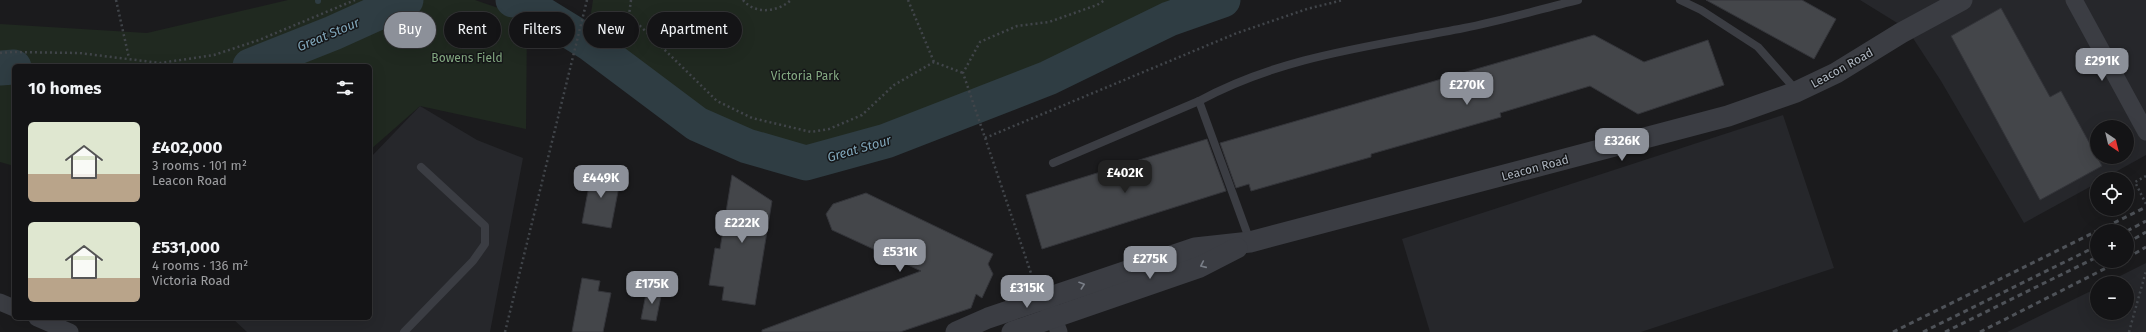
<!DOCTYPE html>
<meta charset="utf-8">
<style>
:root{--surface:#141416;--page:#1d1d1f;--text:#f1f3f6;--muted:#9d9ea1;--line:#333335;--accent:#8c9099}
body{margin:0;font-family:"Fira Sans",sans-serif;background:var(--page);color:var(--text);height:100vh;display:flex;flex-direction:column;font-size:15px;white-space:nowrap}
*{box-sizing:border-box;margin:0}
p{font-size:13px;color:var(--muted)}
.icon{flex:none;width:22px;height:22px;fill:none;stroke:currentColor;stroke-width:2;stroke-linecap:round;stroke-linejoin:round}
.map{position:relative;flex:1;overflow:hidden}
.details{position:absolute;left:12px;top:64px;width:360px;height:256px;display:flex;flex-direction:column;background:var(--surface);border-radius:6px;box-shadow:0 4px 16px #0002,0 0 0 1px var(--line)}
.details>*{flex:none}
.top-card{position:absolute;left:384px;top:12px;width:380px;height:36px;display:flex;gap:8px}
.needle{width:26px;rotate:145deg}
.fabs{position:absolute;left:2090px;top:120px;display:grid;gap:8px}
.fabs a{display:grid;place-items:center;width:44px;height:44px;border-radius:50%;background:var(--surface);box-shadow:0 4px 16px #0002,0 0 0 1px var(--line);font-size:20px}
.price{position:absolute;translate:-50% -34px;padding:0 9px;border-radius:8px;background:var(--accent);color:#fff;font-size:13px;line-height:26px;filter:drop-shadow(0 1px 2px #0008)}
.price::after{content:'';position:absolute;left:50%;top:24px;width:12px;height:9px;margin-left:-6px;background:inherit;clip-path:polygon(0 0,100% 0,50% 100%)}
.price.on{background:#222;color:#fff}
ul{padding:0;list-style:none}
li{display:flex;align-items:center;gap:12px;height:100px;padding:0 16px}
li span{display:grid;place-items:center;flex:none;width:112px;height:80px;border-radius:6px;color:#555}
li>.icon{margin-inline-start:auto}
span .icon{width:48px;height:48px;fill:#fffc;stroke-width:1}
li b{font-size:17px}
h2{display:flex;justify-content:space-between;align-items:center;height:48px;padding:0 16px;font-size:17px}
.chip{padding:0 14px;border-radius:18px;background:var(--surface);box-shadow:0 4px 16px #0002,0 0 0 1px var(--line);font-size:14px;line-height:36px}
.chip.on{background:var(--accent);color:#fff}
.map>svg:first-child{display:block}
.built{fill:#26272b;fill-rule:evenodd}
.green{fill:#202920}
.lines{fill:none;stroke-linecap:round;stroke-linejoin:round}
.stream{stroke:#2f3d43;stroke-width:6}
.river{stroke:#2f3d43;stroke-width:35}
.building{fill:#44464a;stroke:#34353a}
.path{stroke:#41454a;stroke-width:2.5;stroke-dasharray:2 3;stroke-linecap:butt}
.service{stroke:#3b3d43;stroke-width:8}
.minor{stroke:#3b3d43;stroke-width:17}
.tertiary{stroke:#3b3d43;stroke-width:21}
.rail{stroke:#4e5258;stroke-width:3;stroke-dasharray:5 4;stroke-linecap:butt}
.oneway{stroke:#797e87}
.labels{text-anchor:middle;stroke-width:3;stroke-linejoin:round;paint-order:stroke}
.park-label{font-size:12px;fill:#84aa82;stroke:#151618}
.street-label{font-size:12px;fill:#acb4be;stroke:#151618}
.water-label{font-size:13px;font-style:italic;fill:#81a7bb;stroke:#151618}
</style>
<div class="map">
<svg width="2146" height="332" viewBox="0 0 2146 332">
<rect width="100%" height="100%" fill="#1b1b1d"/>
<g class="built">
<path d="M1860 0H2146V155L2103 179H2097V183L2024 223 1941 81 1907 29ZM2097 127H2127V157H2097Z"/>
<polygon points="420,106 477,140 523,158 490,332 247,332 232,318 370,318 370,158"/>
<polygon points="1783,115 1834,268 1641,332 1430,332 1402,239"/>
<polygon points="2146,263 2146,332 2007,332 2097,288 2097,313 2127,313 2127,283 2106,283"/>
</g>
<g class="green">
<polygon points="288,0 475,0 527,18 526,129 420,106 370,150 370,66 14,66 14,166 0,162 0,24 147,33"/>
<polygon points="593,0 1187,0 1112,41 1080,55 964,101 838,146 810,153 790,151 750,137 700,115 588,32"/>
</g>
<g class="lines">
<g class="stream">
<polyline points="318,0 318,1"/>
<polyline points="1169,19 1190,0"/>
<polyline points="329,25 333,33"/>
</g>
<g class="river">
<polyline points="513,0 521,1 589,43 697,124 747,146 806,163 886,141 1048,78 1169,19 1223,0"/>
<polyline points="250,66 333,33 406,0"/>
<polyline points="0,68 14,67"/>
</g>
</g>
<g class="building">
<polygon points="1706,0 1802,0 1836,19 1814,59"/>
<polygon points="2001,8 2050,97 2061,91 2102,166 2040,200 1951,36"/>
<polygon points="1594,35 1644,62 1708,40 1724,85 1638,114 1590,86 1500,113 1501,117 1371,154 1371,157 1251,191 1249,184 1236,188 1220,143"/>
<polygon points="1207,139 1226,191 1042,249 1026,195"/>
<polygon points="592,170 621,176 611,228 582,223"/>
<polygon points="732,175 772,201 755,305 722,300 724,287 709,285 715,248 720,249"/>
<polygon points="866,193 993,254 988,264 993,274 982,298 976,294 971,308 900,332 762,332 762,330 921,271 832,230 826,214 833,204"/>
<polygon points="582,278 600,281 598,291 611,293 603,332 572,332"/>
<polygon points="647,289 662,291 656,321 641,319"/>
</g>
<g class="lines">
<g class="path">
<polyline points="116,0 129,58"/>
<polyline points="631,0 629,15 717,101 752,118 811,132 829,129 862,115 894,85 934,62 963,73"/>
<path d="M743 0C755 15 778 12 791 0"/>
<polyline points="908,0 934,62"/>
<polyline points="0,53 13,52 79,53 160,63 214,55 259,40 355,0"/>
<polyline points="985,138 1237,33 1307,9 1343,0"/>
<polyline points="2146,176 2135,182 2146,204"/>
<polyline points="1034,282 963,73 980,42 1017,26 1049,22 1097,5 1105,0"/>
<polyline points="505,332 587,0"/>
<polyline points="2129,332 2146,271"/>
</g>
<g class="service">
<polyline points="1680,0 1701,10 1758,47 1796,90"/>
<polyline points="1199,101 1250,241"/>
<path d="M1053 163 1199 101C1281 56 1374 46 1464 28 1502 21 1540 9 1578 0"/>
<polyline points="404,332 473,261 485,244 485,226 421,167"/>
</g>
<g class="minor">
<polyline points="2074,0 2146,132"/>
<polyline points="0,302 14,308"/>
<polyline points="1049,307 1059,332"/>
<polyline points="37,318 70,332"/>
</g>
<g class="tertiary">
<polyline points="956,332 988,318 1195,248 1250,242 1728,116 1796,92 1836,73 1901,33 1962,0"/>
<polyline points="1012,332 1200,267 1237,248"/>
</g>
<g class="rail">
<polyline points="2098,231 2146,207"/>
<polyline points="2127,231 2146,221"/>
<polyline points="2127,243 2146,232"/>
<polyline points="2127,258 2146,247"/>
<polyline points="1893,332 2097,231"/>
<polyline points="1923,332 2097,246"/>
<polyline points="1945,332 2097,257"/>
<polyline points="1980,332 2120,261"/>
</g>
</g>
<defs><path id="oneway-chevron" d="M-2-3.5L2.5 0L-2 3.5" fill="none" stroke-width="1.6" stroke-linecap="round" stroke-linejoin="round"/></defs>
<g class="oneway">
<use href="#oneway-chevron" transform="translate(1203 265) rotate(156)"/>
<use href="#oneway-chevron" transform="translate(1082 285) rotate(-19)"/>
</g>
<g class="labels">
<g class="park-label">
<text x="467" y="62">Bowens Field</text>
<text x="805" y="80">Victoria Park</text>
</g>
<g class="street-label">
<text transform="translate(1842 68) rotate(-29)" y="4">Leacon Road</text>
<text transform="translate(1535 168) rotate(-15)" y="4">Leacon Road</text>
</g>
<g class="water-label">
<text transform="translate(328 34) rotate(-23)" y="5">Great Stour</text>
<text transform="translate(859 148) rotate(-16)" y="5">Great Stour</text>
</g>
</g>
</svg>
<div class="fabs">
<a><svg class="needle" viewBox="-14 -14 28 28"><path d="M0-13l5 13h-10z" fill="#e53935"/><path d="M0 13l5-13h-10z" fill="#9d9ea1"/></svg></a>
<a><svg class="icon" aria-label="locate" viewBox="0 0 24 24"><circle cx="12" cy="12" r="6"/><path d="M12 2v4M12 18v4M2 12h4M18 12h4"/></svg></a>
<a>+</a>
<a>−</a>
</div>
<b class="price" style="left:2102px;top:82px">£291K</b>
<b class="price" style="left:1467px;top:106px">£270K</b>
<b class="price" style="left:1622px;top:162px">£326K</b>
<b class="price on" style="left:1125px;top:194px">£402K</b>
<b class="price" style="left:601px;top:199px">£449K</b>
<b class="price" style="left:742px;top:244px">£222K</b>
<b class="price" style="left:900px;top:273px">£531K</b>
<b class="price" style="left:1150px;top:280px">£275K</b>
<b class="price" style="left:652px;top:305px">£175K</b>
<b class="price" style="left:1027px;top:309px">£315K</b>
<div class="top-card">
<a class="chip on">Buy</a>
<a class="chip">Rent</a>
<a class="chip">Filters</a>
<a class="chip">New</a>
<a class="chip">Apartment</a>
</div>
<section class="details">
<h2>10 homes<svg class="icon" aria-label="filters" viewBox="0 0 24 24"><path d="M4 7h16M4 17h16"/><circle cx="9" cy="7" r="2"/><circle cx="15" cy="17" r="2"/></svg></h2>
<ul>
<li><span style="background:linear-gradient(#dfe7d0 65%,#b9a48a 0)"><svg class="icon" aria-label="home" viewBox="0 0 24 24"><path d="M3 11l9-7 9 7M6 9v11h12V9"/></svg></span><div><b>£402,000</b><p>3 rooms · 101 m²</p><p>Leacon Road</p></div></li>
<li><span style="background:linear-gradient(#dfe7d0 70%,#b9a48a 0)"><svg class="icon" aria-label="home" viewBox="0 0 24 24"><path d="M3 11l9-7 9 7M6 9v11h12V9"/></svg></span><div><b>£531,000</b><p>4 rooms · 136 m²</p><p>Victoria Road</p></div></li>
</ul>
</section>
</div>
